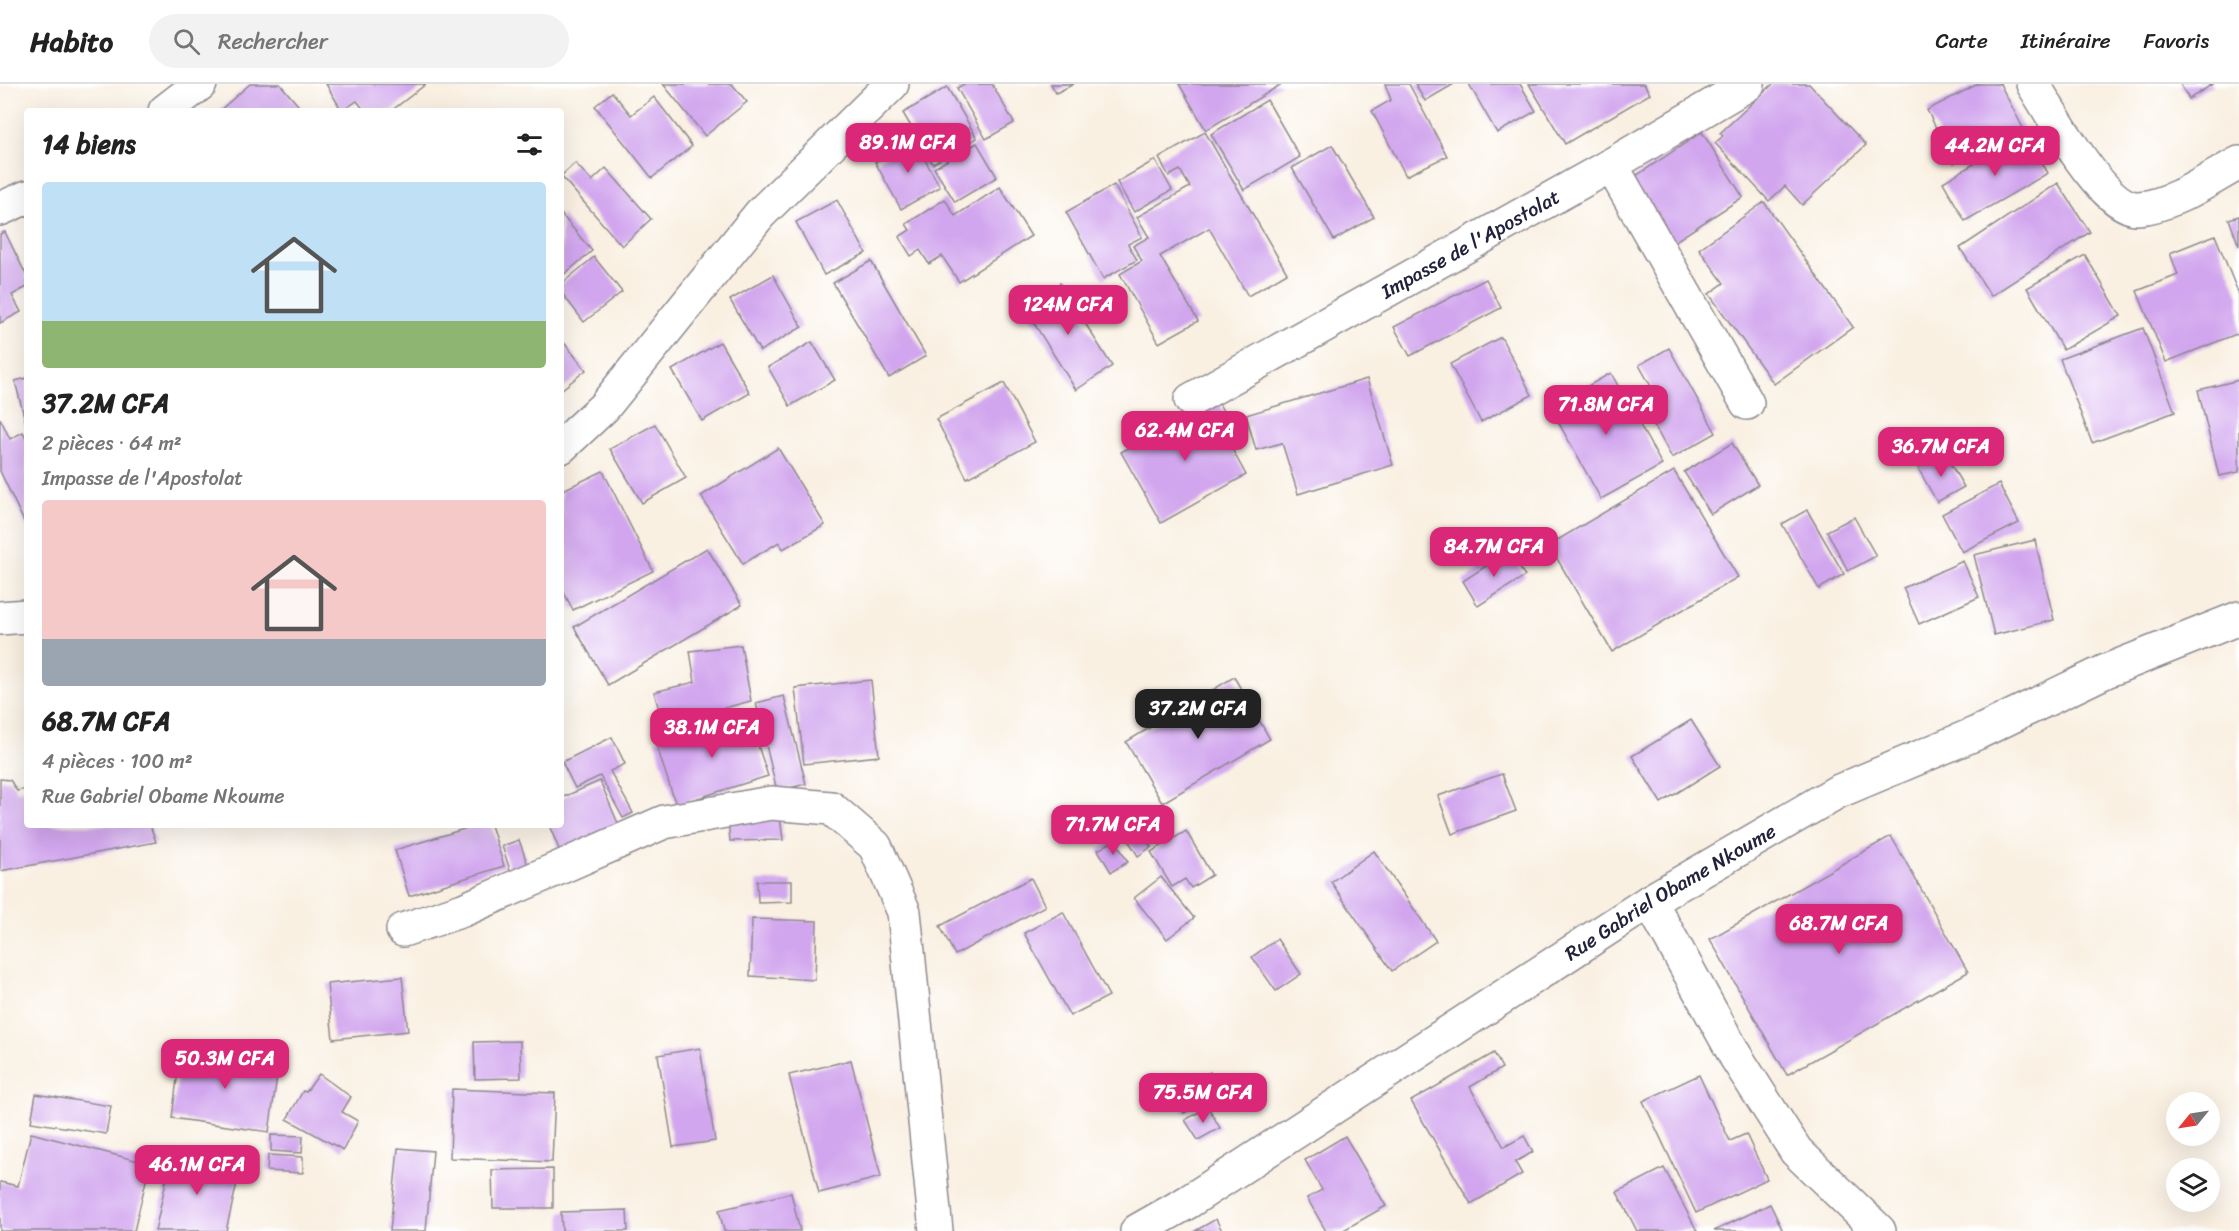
<!DOCTYPE html>
<html lang="fr">
<meta charset="utf-8">
<style>
:root{--surface:#fff;--page:#f2f2f2;--text:#222;--muted:#767676;--line:#e0e0e0;--accent:#db2777}
body{margin:0;font-family:Sriracha,sans-serif;background:var(--page);color:var(--text);height:100vh;display:flex;flex-direction:column;font-size:22px;white-space:nowrap}
*{box-sizing:border-box;margin:0}
p{font-size:20px;color:var(--muted)}
.icon{flex:none;width:33px;height:33px;fill:none;stroke:currentColor;stroke-width:2;stroke-linecap:round;stroke-linejoin:round}
.map{position:relative;flex:1;overflow:hidden}
.details{position:absolute;left:24px;top:24px;width:540px;height:720px;display:flex;flex-direction:column;background:var(--surface);border-radius:6px;box-shadow:0 6px 24px #0002}
.details>*{flex:none}
.needle{width:39px;rotate:240deg}
.buttons{position:absolute;left:2166px;top:1008px;display:grid;gap:12px}
.buttons a{display:grid;place-items:center;width:54px;height:54px;border-radius:50%;background:var(--surface);box-shadow:0 6px 24px #0002;font-size:30px}
.price{position:absolute;translate:-50% -51px;padding:0 14px;border-radius:12px;background:var(--accent);color:#fff;font-size:20px;line-height:39px;filter:drop-shadow(0 2px 3px #0008)}
.price::after{content:'';position:absolute;left:50%;top:36px;width:18px;height:14px;margin-left:-9px;background:inherit;clip-path:polygon(0 0,100% 0,50% 100%)}
.price.active{background:#222;color:#fff}
ul{padding:0;list-style:none}
li{display:grid;align-content:center;gap:12px;height:318px;padding:0 18px}
li span{display:grid;place-items:center;height:186px;border-radius:6px;color:#555}
li>.icon{margin-inline-start:auto}
span .icon{width:108px;height:108px;fill:#fffc;stroke-width:1}
li b{font-size:26px}
h2{display:flex;justify-content:space-between;align-items:center;height:72px;padding:0 18px;font-size:26px}
header{display:flex;align-items:center;gap:36px;box-sizing:border-box;height:84px;padding:0 30px;background:var(--surface);border-bottom:2px solid var(--line)}
header strong{font-size:28px}
nav{display:flex;gap:33px;margin-inline-start:auto;font-size:21px}
.search{width:420px;height:54px;background:var(--page);display:flex;align-items:center;gap:15px;box-sizing:border-box;padding:0 21px;border-radius:33px;color:var(--muted);font-size:22px}
.map>svg:first-child{display:block}
.building{fill:#d1a6ee}
.lines{fill:none;stroke-linecap:round;stroke-linejoin:round}
.minor-casing{stroke:#8e898e;stroke-width:36}
.minor{stroke:#fff;stroke-width:33}
.labels{text-anchor:middle;stroke-width:6;stroke-linejoin:round;paint-order:stroke}
.street-label{font-size:20px;fill:#22223b;stroke:#fff}
</style>
<header>
<strong>Habito</strong>
<div class="search"><svg class="icon" aria-label="search" viewBox="0 0 24 24"><circle cx="10" cy="10" r="6"/><path d="M15 15l6 6"/></svg>Rechercher</div>
<nav><a>Carte</a><a>Itinéraire</a><a>Favoris</a></nav>
</header>
<div class="map">
<svg width="2239" height="1147" viewBox="0 0 2239 1147">
<rect width="100%" height="100%" fill="#fff"/>
<filter id="ink" filterUnits="userSpaceOnUse"><feTurbulence type="fractalNoise" baseFrequency=".0167" numOctaves="2"/><feDisplacementMap in="SourceGraphic" scale="12" xChannelSelector="R" yChannelSelector="G"/><feConvolveMatrix kernelMatrix="1 2 1 2 8 2 1 2 1" color-interpolation-filters="sRGB"/></filter>
<filter id="wash" filterUnits="userSpaceOnUse"><feTurbulence type="fractalNoise" baseFrequency=".008" numOctaves="4" result="noise"/><feDisplacementMap in="SourceGraphic" scale="24" xChannelSelector="R" yChannelSelector="G"/><feGaussianBlur stdDeviation="1.35" result="paint"/><feColorMatrix in="noise" values="0 0 0 0 0 0 0 0 0 0 0 0 0 0 0 0 0 1.4 0 .05"/><feComposite in="paint" operator="in"/></filter>
<g filter="url(#wash)">
<rect width="100%" height="100%" fill="#f9f0e2"/>
<g id="blocks">
<g class="building">
<polygon points="250,0 280,0 303,27 219,27"/>
<polygon points="326,0 426,0 391,27 365,27 357,17 342,27"/>
<polygon points="663,0 732,0 747,18 705,52"/>
<polygon points="964,0 992,0 1014,39 986,55 957,4"/>
<polygon points="1051,0 1074,0 1056,9"/>
<polygon points="1179,0 1282,0 1206,46"/>
<polygon points="1385,0 1409,0 1447,72 1406,92 1372,27 1391,16"/>
<polygon points="1415,0 1454,0 1425,17"/>
<polygon points="1469,0 1520,0 1536,27 1497,49"/>
<polygon points="1529,0 1644,0 1650,10 1565,60"/>
<polygon points="1773,0 1809,0 1866,61 1802,121 1785,102 1769,117 1715,59 1723,52 1720,49"/>
<polygon points="1978,0 2000,0 2023,44 1954,79 1927,26"/>
<polygon points="2180,0 2213,0 2189,15"/>
<polygon points="947,3 977,54 933,80 903,29"/>
<polygon points="612,8 631,31 654,13 692,62 652,94 595,22"/>
<polygon points="1267,16 1300,73 1244,106 1211,50"/>
<polygon points="1205,48 1287,189 1248,212 1209,144 1160,172 1198,237 1159,259 1120,190 1142,177 1133,162 1149,153 1137,133 1190,103 1180,86 1169,92 1159,74"/>
<polygon points="1702,48 1743,113 1671,160 1630,96"/>
<polygon points="2025,50 2048,89 1965,137 1943,98"/>
<polygon points="914,56 940,103 901,125 875,78"/>
<polygon points="977,59 997,93 955,118 934,84"/>
<polygon points="1332,61 1374,133 1334,156 1292,84"/>
<polygon points="1155,76 1172,106 1134,128 1117,98"/>
<polygon points="575,79 592,97 606,84 651,135 622,162 561,92"/>
<polygon points="2058,99 2090,148 1991,212 1960,164"/>
<polygon points="1114,101 1142,153 1128,160 1137,176 1103,195 1066,128"/>
<polygon points="1000,103 1031,152 959,198 942,172 929,180 920,166 911,172 899,153 910,146 906,140 945,115 955,132"/>
<polygon points="837,116 866,169 824,191 796,138"/>
<polygon points="1764,118 1853,243 1774,300 1709,210 1724,199 1699,165"/>
<polygon points="561,130 592,167 561,193"/>
<polygon points="2239,132 2239,162 2229,135"/>
<polygon points="5,148 27,193 27,203 12,211 21,228 0,239 0,150"/>
<polygon points="2215,151 2239,211 2239,249 2166,278 2137,207 2178,191 2170,169"/>
<polygon points="2085,171 2121,232 2063,266 2027,204"/>
<polygon points="594,173 622,208 584,238 561,208 561,200"/>
<polygon points="871,177 926,272 889,294 833,199"/>
<polygon points="773,191 802,243 760,267 730,216"/>
<polygon points="1486,195 1501,224 1410,272 1394,243"/>
<polygon points="1060,199 1112,282 1076,306 1023,222"/>
<polygon points="2143,244 2175,328 2092,359 2060,275"/>
<polygon points="1501,253 1532,311 1481,338 1450,280"/>
<polygon points="561,255 586,286 561,306"/>
<polygon points="720,258 750,309 702,337 672,286"/>
<polygon points="812,258 835,296 790,322 768,283"/>
<polygon points="1669,264 1716,349 1672,374 1648,330 1662,322 1639,281"/>
<polygon points="1611,289 1662,381 1601,415 1550,323"/>
<polygon points="27,294 27,340 26,340 15,297"/>
<polygon points="1367,295 1393,381 1298,410 1282,359 1256,366 1246,331"/>
<polygon points="2239,296 2239,388 2219,392 2198,306"/>
<polygon points="1004,299 1035,358 967,394 936,335"/>
<polygon points="1217,316 1234,347 1225,352 1246,391 1161,439 1121,368"/>
<polygon points="0,334 10,355 23,348 27,356 27,444 0,387"/>
<polygon points="655,340 686,394 642,419 610,365"/>
<polygon points="1732,359 1758,401 1711,430 1684,388"/>
<polygon points="778,364 825,441 783,465 779,458 743,480 701,412"/>
<polygon points="1944,369 1964,403 1937,418 1918,384"/>
<polygon points="603,387 653,487 573,526 561,503 561,407"/>
<polygon points="1674,387 1738,493 1612,568 1549,461"/>
<polygon points="1999,400 2019,439 1962,468 1942,430"/>
<polygon points="1807,426 1844,490 1819,505 1782,440"/>
<polygon points="1854,433 1876,472 1848,487 1827,447"/>
<polygon points="2035,456 2054,536 1994,551 1974,471"/>
<polygon points="707,464 742,521 608,601 574,543"/>
<polygon points="1509,467 1525,492 1478,522 1463,497"/>
<polygon points="1963,477 1979,513 1919,540 1903,504"/>
<polygon points="741,561 751,617 663,640 654,608 695,598 690,567"/>
<polygon points="1234,593 1270,655 1162,719 1126,658"/>
<polygon points="871,596 879,672 804,680 795,604"/>
<polygon points="784,612 806,700 777,707 756,619"/>
<polygon points="747,628 768,692 676,721 655,657"/>
<polygon points="1691,636 1720,682 1661,719 1632,672"/>
<polygon points="612,653 625,680 610,687 633,729 623,734 600,692 575,704 562,678"/>
<polygon points="1502,690 1516,727 1452,750 1438,712"/>
<polygon points="0,695 10,696 17,707 27,705 27,741 150,741 156,758 0,787"/>
<polygon points="600,697 620,744 561,770 549,741 561,741 561,714"/>
<polygon points="779,725 783,756 730,757 728,735"/>
<circle cx="1087" cy="743" r="12"/>
<polygon points="477,741 491,741 504,782 409,812 395,766"/>
<polygon points="1138,742 1151,763 1138,772 1125,751"/>
<polygon points="1186,747 1212,791 1191,804 1185,795 1172,803 1151,768"/>
<polygon points="1891,752 1968,888 1787,991 1710,855"/>
<polygon points="519,756 529,784 511,789 502,762"/>
<polygon points="1115,756 1128,778 1111,788 1098,766"/>
<polygon points="1374,767 1436,857 1392,887 1331,798"/>
<polygon points="1161,793 1194,834 1167,855 1134,814"/>
<polygon points="1031,794 1045,822 955,871 940,842"/>
<polygon points="757,797 792,797 792,818 758,819"/>
<polygon points="1063,828 1109,912 1070,932 1024,849"/>
<polygon points="752,835 817,837 815,896 750,892"/>
<polygon points="1277,855 1301,890 1276,907 1252,873"/>
<polygon points="402,893 408,947 333,955 327,900"/>
<polygon points="520,957 521,994 475,995 474,958"/>
<polygon points="181,964 279,978 269,1048 172,1034"/>
<polygon points="700,964 715,1057 673,1063 658,971"/>
<polygon points="1494,969 1502,984 1470,1003 1504,1063 1524,1052 1533,1068 1515,1078 1522,1090 1471,1120 1411,1017"/>
<polygon points="851,976 881,1093 819,1109 789,991"/>
<polygon points="1210,988 1221,1008 1184,1029 1173,1009"/>
<polygon points="319,990 351,1013 342,1028 358,1037 343,1066 287,1035 303,1007 306,1008"/>
<polygon points="1699,991 1730,1057 1746,1050 1767,1095 1696,1129 1643,1017"/>
<polygon points="452,1005 555,1009 552,1078 450,1074"/>
<polygon points="36,1010 111,1022 106,1050 31,1038"/>
<polygon points="1208,1023 1220,1044 1198,1056 1185,1036"/>
<polygon points="31,1049 150,1080 134,1147 0,1147 0,1098 18,1102"/>
<polygon points="271,1051 303,1052 302,1069 271,1067"/>
<polygon points="1345,1052 1386,1122 1342,1147 1326,1147 1307,1114 1322,1106 1305,1076"/>
<polygon points="398,1064 433,1067 426,1147 390,1147"/>
<polygon points="172,1070 240,1086 226,1147 155,1147"/>
<polygon points="268,1071 303,1073 303,1089 267,1087"/>
<polygon points="1664,1084 1697,1147 1637,1147 1617,1108"/>
<polygon points="553,1085 553,1124 493,1124 492,1086"/>
<polygon points="791,1109 800,1147 724,1147 719,1126"/>
<polygon points="1770,1120 1783,1147 1714,1147"/>
<polygon points="627,1126 628,1147 562,1147 561,1128"/>
<polygon points="1216,1135 1222,1147 1195,1147"/>
</g>
</g>
</g>
<g filter="url(#ink)">
<use href="#blocks" fill-opacity="0" stroke="#8e898e" stroke-width="1.5"/>
<g class="lines">
<g class="minor-casing">
<g id="minor">
<path d="M2033 0C2051 28 2103 125 2138 124 2170 123 2211 94 2239 79"/>
<polyline points="165,27 200,0"/>
<polyline points="1611,81 1747,319"/>
<polyline points="0,125 27,113"/>
<path id="s1" d="M1191 316 1611 81 1748 0"/>
<polyline points="561,363 604,323 760,130 892,0"/>
<polyline points="0,534 27,532"/>
<polyline points="1650,817 1736,973 1796,1067 1879,1147"/>
<polyline points="403,846 463,826 664,738 771,719 831,724 875,762 904,828 936,1147"/>
<path id="s2" d="M1137 1147 1188 1118 1650 817 1837 708 1977 649 2106 587 2239 534"/>
</g>
</g>
<use href="#minor" class="minor"/>
</g>
</g>
<g class="labels">
<g class="street-label">
<text dy="7" stroke="none"><textPath href="#s1" startOffset="320">Impasse de l'Apostolat</textPath></text>
<text dy="7" stroke="none"><textPath href="#s2" startOffset="632">Rue Gabriel Obame Nkoume</textPath></text>
</g>
</g>
</svg>
<div class="buttons">
<a><svg class="needle" viewBox="-14 -14 28 28"><path d="M0-13l5 13h-10z" fill="#e53935"/><path d="M0 13l5-13h-10z" fill="#767676"/></svg></a>
<a><svg class="icon" aria-label="layers" viewBox="0 0 24 24"><path d="M12 4l9 5-9 5-9-5zM3 14l9 5 9-5"/></svg></a>
</div>
<b class="price" style="left:908px;top:90px">89.1M CFA</b>
<b class="price" style="left:1995px;top:93px">44.2M CFA</b>
<b class="price" style="left:1068px;top:252px">124M CFA</b>
<b class="price" style="left:1606px;top:352px">71.8M CFA</b>
<b class="price" style="left:1185px;top:378px">62.4M CFA</b>
<b class="price" style="left:1941px;top:394px">36.7M CFA</b>
<b class="price" style="left:1494px;top:494px">84.7M CFA</b>
<b class="price active" style="left:1198px;top:656px">37.2M CFA</b>
<b class="price" style="left:712px;top:675px">38.1M CFA</b>
<b class="price" style="left:1113px;top:772px">71.7M CFA</b>
<b class="price" style="left:1839px;top:871px">68.7M CFA</b>
<b class="price" style="left:225px;top:1006px">50.3M CFA</b>
<b class="price" style="left:1203px;top:1040px">75.5M CFA</b>
<b class="price" style="left:197px;top:1112px">46.1M CFA</b>
<section class="details">
<h2>14 biens<svg class="icon" aria-label="filters" viewBox="0 0 24 24"><path d="M4 7h16M4 17h16"/><circle cx="9" cy="7" r="2"/><circle cx="15" cy="17" r="2"/></svg></h2>
<ul>
<li><span style="background:linear-gradient(#bfe0f5 75%,#8fb573 0)"><svg class="icon" aria-label="home" viewBox="0 0 24 24"><path d="M3 11l9-7 9 7M6 9v11h12V9"/></svg></span><div><b>37.2M CFA</b><p>2 pièces · 64 m²</p><p>Impasse de l'Apostolat</p></div></li>
<li><span style="background:linear-gradient(#f6c9c9 75%,#9aa5b1 0)"><svg class="icon" aria-label="home" viewBox="0 0 24 24"><path d="M3 11l9-7 9 7M6 9v11h12V9"/></svg></span><div><b>68.7M CFA</b><p>4 pièces · 100 m²</p><p>Rue Gabriel Obame Nkoume</p></div></li>
</ul>
</section>
</div>
